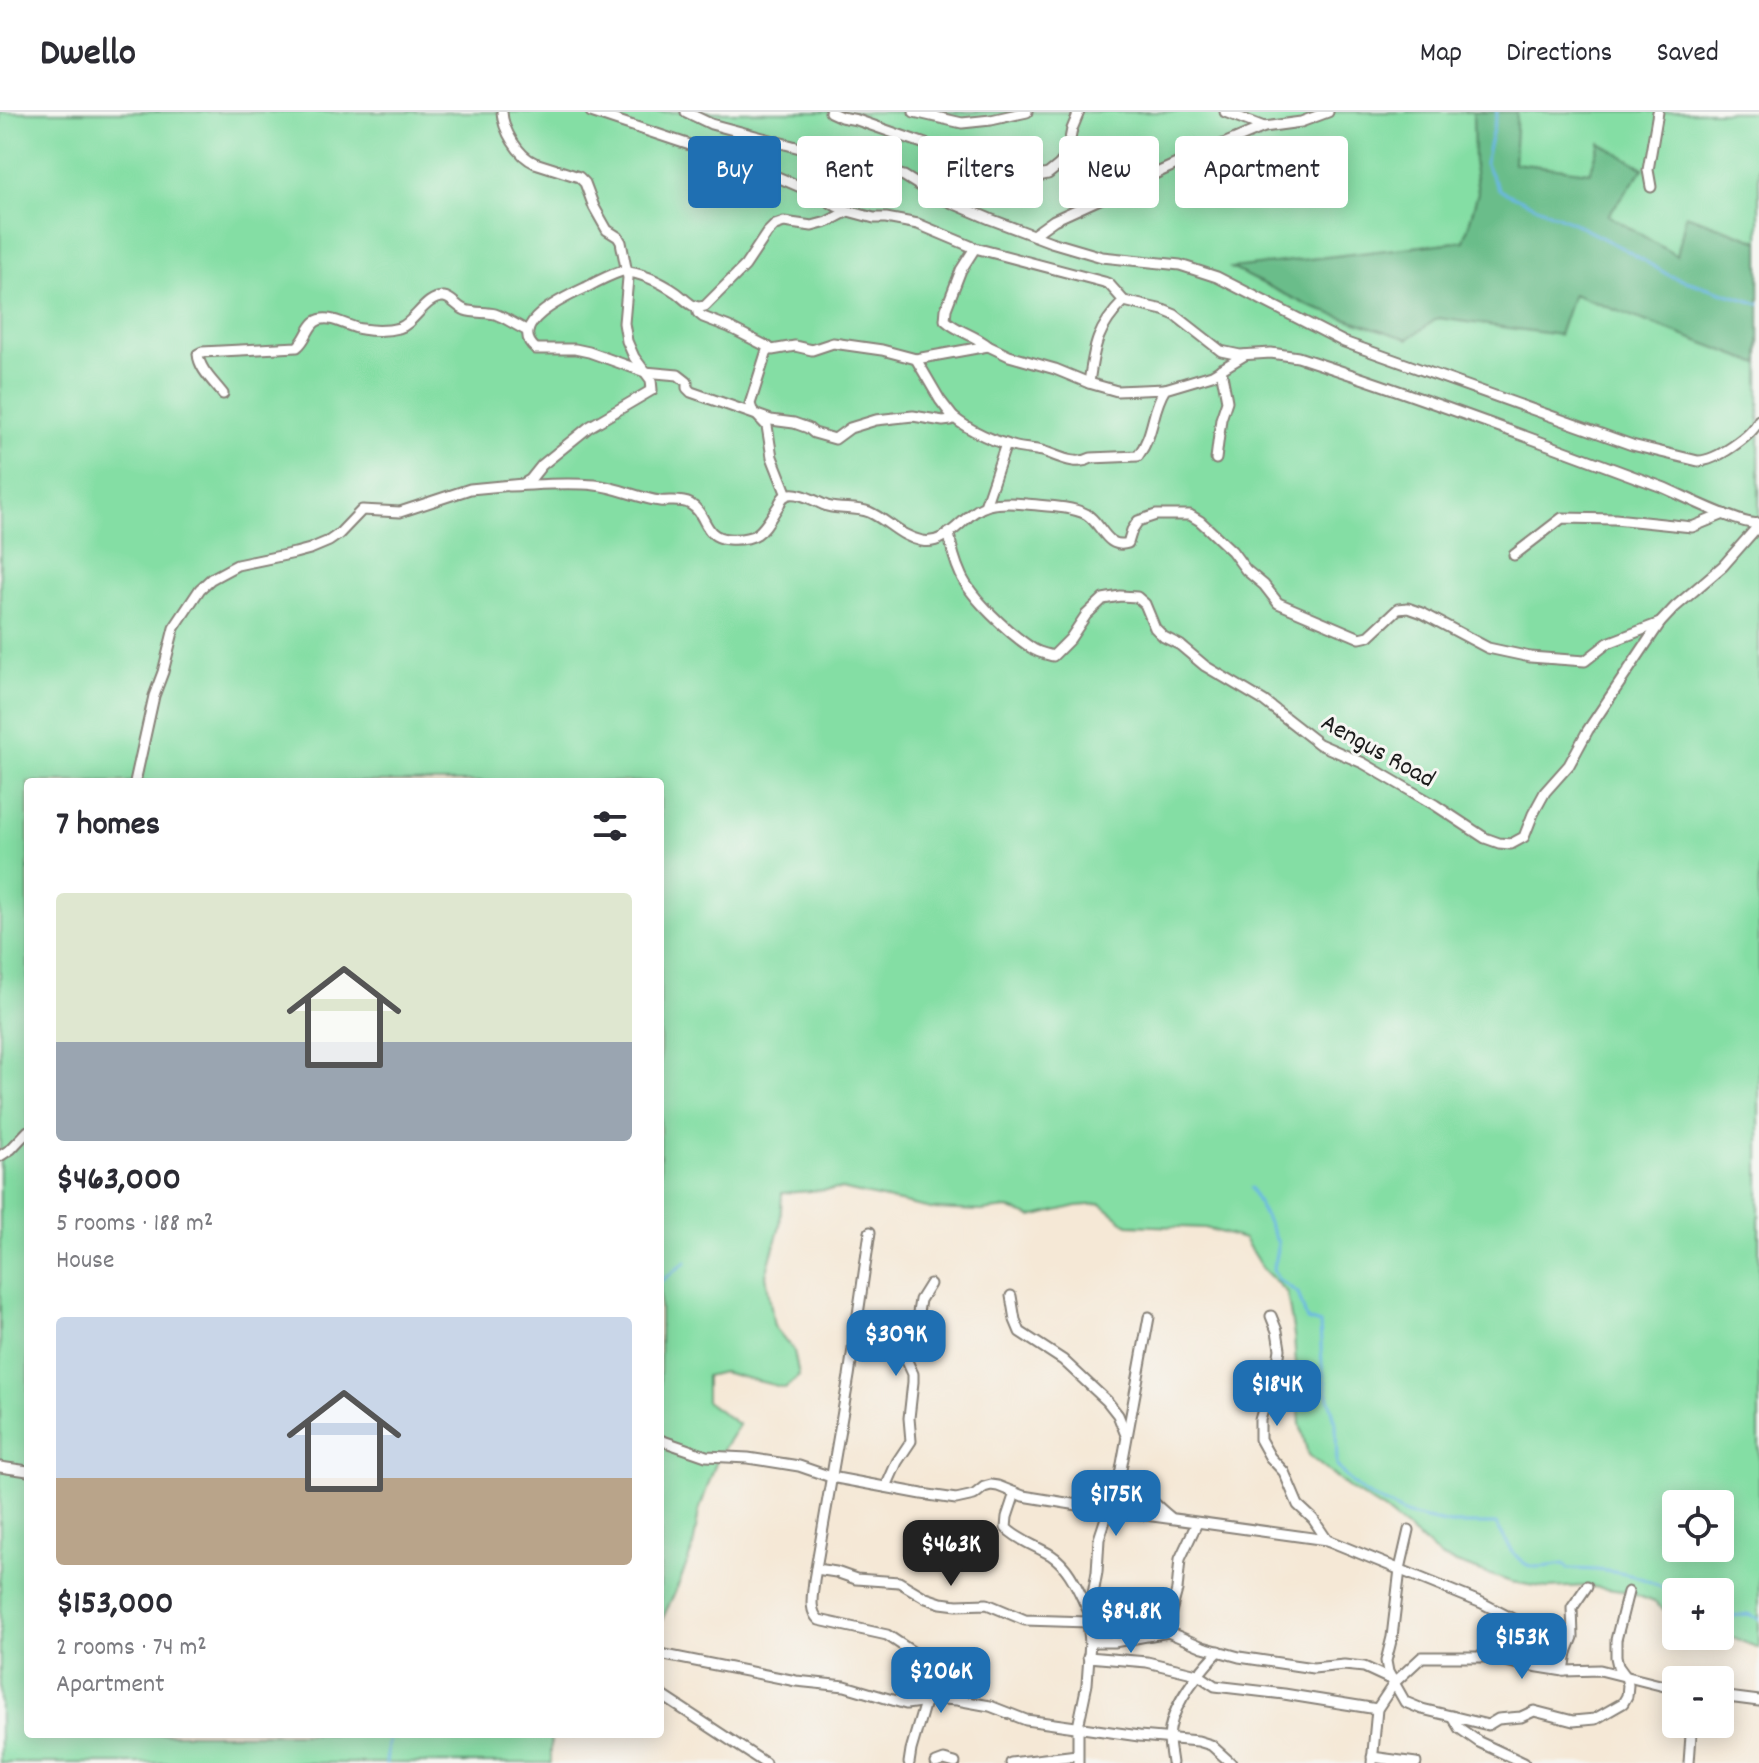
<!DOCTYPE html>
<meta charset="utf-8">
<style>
:root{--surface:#fff;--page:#f7f7f7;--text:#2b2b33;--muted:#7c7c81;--line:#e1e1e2;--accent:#1f6fb2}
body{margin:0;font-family:Dekko,sans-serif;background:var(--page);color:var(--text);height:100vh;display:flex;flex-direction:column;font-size:30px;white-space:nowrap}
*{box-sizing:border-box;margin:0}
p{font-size:26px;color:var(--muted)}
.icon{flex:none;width:44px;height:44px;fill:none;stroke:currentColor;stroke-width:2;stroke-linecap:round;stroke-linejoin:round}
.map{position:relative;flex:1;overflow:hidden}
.details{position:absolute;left:24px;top:666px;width:640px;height:960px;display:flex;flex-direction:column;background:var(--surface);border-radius:8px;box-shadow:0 4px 20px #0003}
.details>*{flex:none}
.guide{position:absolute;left:688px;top:24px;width:760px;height:72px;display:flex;gap:16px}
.tools{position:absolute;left:1662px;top:1378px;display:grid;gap:16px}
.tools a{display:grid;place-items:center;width:72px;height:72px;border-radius:8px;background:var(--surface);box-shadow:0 4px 20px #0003;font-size:40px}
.price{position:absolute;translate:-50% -68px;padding:0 18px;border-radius:16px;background:var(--accent);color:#fff;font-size:26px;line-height:52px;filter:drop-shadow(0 2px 4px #0008)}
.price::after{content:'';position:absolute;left:50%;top:48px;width:24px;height:18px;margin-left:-12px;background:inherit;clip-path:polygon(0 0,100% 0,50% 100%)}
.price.selected{background:#222;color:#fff}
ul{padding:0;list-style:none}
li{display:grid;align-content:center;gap:16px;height:424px;padding:0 32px}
li span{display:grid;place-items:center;height:248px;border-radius:8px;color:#555}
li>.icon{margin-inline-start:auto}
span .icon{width:144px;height:144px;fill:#fffc;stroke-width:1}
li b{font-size:34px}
h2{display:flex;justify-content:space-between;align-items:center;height:96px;padding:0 32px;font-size:34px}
.chip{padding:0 28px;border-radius:8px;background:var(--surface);box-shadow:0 4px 20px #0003;font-size:28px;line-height:72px}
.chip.selected{background:var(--accent);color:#fff}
header{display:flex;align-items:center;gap:48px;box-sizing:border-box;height:112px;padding:0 40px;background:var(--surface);border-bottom:2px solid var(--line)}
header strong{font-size:38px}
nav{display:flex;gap:44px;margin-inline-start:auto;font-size:28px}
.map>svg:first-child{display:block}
.green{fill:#84dea4;stroke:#507d60;stroke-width:2;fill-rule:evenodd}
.forest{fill:#6bbd8a;stroke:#446c53;stroke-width:2}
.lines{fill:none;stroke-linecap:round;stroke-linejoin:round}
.stream{stroke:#6ab7e3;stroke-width:3}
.minor-casing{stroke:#888279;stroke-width:13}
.minor{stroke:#fff;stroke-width:9}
.labels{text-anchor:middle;stroke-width:6;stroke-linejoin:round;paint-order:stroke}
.street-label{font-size:26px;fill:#1c1c1c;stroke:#f6f6f2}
</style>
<header>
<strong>Dwello</strong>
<nav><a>Map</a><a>Directions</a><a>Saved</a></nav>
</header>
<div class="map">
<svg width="1759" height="1651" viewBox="0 0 1759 1651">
<rect width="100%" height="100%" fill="#f6f6f2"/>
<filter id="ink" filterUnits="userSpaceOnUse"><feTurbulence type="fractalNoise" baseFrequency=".0125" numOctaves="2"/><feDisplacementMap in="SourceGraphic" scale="16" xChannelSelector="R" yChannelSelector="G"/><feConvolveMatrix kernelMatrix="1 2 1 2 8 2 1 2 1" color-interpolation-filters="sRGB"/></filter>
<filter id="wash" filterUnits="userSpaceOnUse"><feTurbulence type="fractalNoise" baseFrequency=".006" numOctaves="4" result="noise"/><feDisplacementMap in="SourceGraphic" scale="32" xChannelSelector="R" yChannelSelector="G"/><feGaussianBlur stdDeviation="1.8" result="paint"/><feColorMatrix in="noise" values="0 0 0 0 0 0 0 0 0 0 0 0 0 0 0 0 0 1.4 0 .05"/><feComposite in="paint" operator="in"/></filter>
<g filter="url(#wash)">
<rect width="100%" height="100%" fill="#f5e8d6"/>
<path class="green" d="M0 0H1759V1536L1720 1521V1480H1676V1507L1654 1490 1628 1480 1587 1474 1548 1476 1511 1470 1442 1446 1385 1399 1350 1377 1308 1343 1300 1312 1294 1224 1287 1181 1262 1156 1244 1127 1205 1116 1128 1113 1101 1092 1077 1094 1032 1105 1007 1096 981 1099 931 1097 841 1077 782 1081 780 1114 766 1163 774 1214 794 1239 799 1264 785 1276 722 1260 706 1264V1289L739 1313 718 1345 699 1399 693 1436 680 1469 660 1512V670H28V1622H551V1651H0ZM1676 1392H1720V1436H1676Z"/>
<polygon class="forest" points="1473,0 1517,0 1514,51 1590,60 1600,31 1644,56 1608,103 1677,144 1686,103 1759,129 1759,252 1573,182 1559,223 1438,206 1408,227 1311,195 1231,156 1464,129 1478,80 1474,54"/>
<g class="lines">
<g class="stream">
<polyline points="1497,0 1485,51 1499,78 1569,109 1626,138 1670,164 1759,192"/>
<path d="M1251 1076 1278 1131 1273 1158 1278 1167 1298 1181 1307 1208 1320 1212 1322 1253 1327 1279 1336 1312 1337 1354 1345 1364 1364 1381 1408 1403 1450 1412H1496C1505 1425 1513 1448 1530 1454 1539 1457 1554 1453 1564 1452L1568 1457C1602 1457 1653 1461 1676 1488"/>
<polyline points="660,1170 686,1150"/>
<polyline points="1720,1506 1748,1502 1759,1507"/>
<polyline points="386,1651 389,1622"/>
</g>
</g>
</g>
<g filter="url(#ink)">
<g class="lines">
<g class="minor-casing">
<g id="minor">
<path d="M591 0 750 53 819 83 836 94 848 99 874 106H886L918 112 975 136 1104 170 1109 172 1124 189 1163 198 1175 203 1221 239 1240 243 1271 241 1298 245C1421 285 1541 330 1662 375 1682 383 1743 415 1759 411"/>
<path d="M686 0 711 12 904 64 936 84 990 107 1051 130 1102 145 1180 153 1217 165 1344 230 1632 333 1698 349C1716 349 1752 324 1759 308"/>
<polyline points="830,0 841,5 857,8 948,40 998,53 1028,66 1048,62 1059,53 1067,43 1072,17 1079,0"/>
<polyline points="914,0 962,11 991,8 1027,0"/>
<polyline points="1225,0 1264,15"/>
<polyline points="1651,75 1648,58 1658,0"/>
<path d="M848 99 827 110 812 114 784 110 775 113 767 121 745 154 705 194C699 195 699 196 692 193 687 190 682 185 677 181 661 170 641 161 622 159 610 163 598 169 587 175 570 183 505 211 536 237H575L589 240 645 260 678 263 687 270V276L691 280 771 308 794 311 808 316 814 321 835 327 850 316 876 308 913 304 943 309 951 308 953 305C970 319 995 330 1016 335 1025 337 1034 337 1042 339 1057 343 1075 355 1091 346L1138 344C1155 321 1151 299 1165 277L1212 263 1245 243"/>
<polyline points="1033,123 1054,108 1183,49 1264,15 1301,10 1328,0"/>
<polyline points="697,195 698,201 703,205 729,215 768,235 750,292 752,298 767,314 772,345 787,383"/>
<polyline points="988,234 1009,244 1055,257 1089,271 1117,279 1165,277"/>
<path d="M768 235 772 238 795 234 812 238 833 231 882 238 916 247 988 234C975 223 958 220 945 208L946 197 961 158 975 136"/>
<polyline points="916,247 940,288 953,305"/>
<path d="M1089 271C1094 234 1097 216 1124 189"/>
<path d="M223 282C214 270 199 257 198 242L202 240 297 235C306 228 307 217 315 210 329 200 348 216 362 217 374 219 388 219 399 216 415 211 425 184 444 185 452 186 457 195 465 198 474 201 485 200 495 202 506 206 517 214 528 219"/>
<polyline points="1216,347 1221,307 1227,289 1221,257"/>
<path d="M509 374C538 373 566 370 595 373 617 375 638 386 660 389 669 390 681 387 690 392 708 402 702 425 728 427 761 429 763 417 779 393 780 390 783 385 786 383 798 378 816 390 827 394 841 398 856 395 869 400 889 409 899 424 922 429 950 434 964 399 989 393 1000 390 1015 391 1026 392 1044 394 1070 394 1086 402 1102 411 1106 438 1128 431L1132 418 1138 409 1156 403H1190L1200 409 1232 439 1246 458 1264 473 1278 491 1360 526 1369 524 1398 497 1408 496 1422 501 1488 536 1530 545 1585 549 1608 531 1660 511"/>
<polyline points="985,394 1006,332"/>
<path d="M949 421C951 435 955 450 961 463 971 486 1009 521 1030 535 1036 540 1045 542 1053 544L1070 527 1086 503 1103 487 1120 484 1137 485 1145 492 1155 516 1164 525 1180 533 1205 554 1264 589 1319 632 1363 651 1435 693 1485 726 1499 731 1511 732 1524 725 1533 702 1545 680 1569 653 1588 618 1660 511 1675 495 1723 454 1759 413"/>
<polyline points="1514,443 1562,406 1615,407 1692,415 1724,402"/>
<path d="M135 670 154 584 163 560 174 516 200 477 211 467 237 453 295 441 310 437 329 429 339 422 362 398 400 400 470 377 523 372 530 368 542 353 589 315 652 278 651 268 634 245 627 229 624 211 628 166 621 130 618 125 607 118 594 95 585 71 579 65 535 51C518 44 503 18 502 0"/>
<polyline points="0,1044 11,1037 28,1019"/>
<path d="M870 1120 849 1264 814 1468C813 1482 808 1498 819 1508L887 1523 914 1541 925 1559 935 1587"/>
<polyline points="1011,1184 1015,1208 1020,1220 1063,1248 1107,1289 1118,1303 1126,1323"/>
<polyline points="1271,1204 1277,1219 1280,1237 1276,1262 1267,1284 1260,1308 1260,1327 1270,1345 1284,1360 1298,1393 1313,1407 1327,1428"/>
<polyline points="660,1328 706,1344 748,1346 799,1354 831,1365 922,1382 956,1387 974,1383 984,1375 991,1373 998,1374 1023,1384 1109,1398 1327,1428 1482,1491 1530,1516 1567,1540 1564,1559"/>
<polyline points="0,1355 28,1359"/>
<path d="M1120 1363C1140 1374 1152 1391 1170 1405"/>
<polyline points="886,1375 897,1350 911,1329 909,1306 913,1270 913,1262 907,1249 906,1242 915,1219 920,1188 930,1172"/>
<path d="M1015 1381 1007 1405 1006 1416C1018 1428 1036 1434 1051 1443 1071 1456 1079 1481 1090 1502"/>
<polyline points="1197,1411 1180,1447 1177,1478 1171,1500 1168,1520 1203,1535 1239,1545 1313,1556 1344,1553 1364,1555 1392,1568"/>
<polyline points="1409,1418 1400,1457 1392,1525 1386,1549 1388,1560 1405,1590 1422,1597 1488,1613 1498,1607 1521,1605 1534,1599 1573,1609 1595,1607 1623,1591 1627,1584 1628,1573 1626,1565 1618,1554 1616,1545 1616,1528 1628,1480"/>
<polyline points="816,1457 836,1460 856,1467 899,1470 926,1486 941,1491 957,1493 987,1492 1025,1508 1088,1510"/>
<polyline points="1090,1530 1114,1530 1168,1520"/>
<polyline points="1567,1540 1573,1525 1572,1496 1587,1474"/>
<polyline points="660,1542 796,1569 845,1574 906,1592 942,1587 957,1588 990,1594 1026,1608 1139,1624 1198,1629 1211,1633 1231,1651"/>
<polyline points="1088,1545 1147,1550 1197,1562 1215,1574 1284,1582 1377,1597"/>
<polyline points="660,1582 765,1651"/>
<polyline points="1720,1584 1759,1589"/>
<polyline points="1452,1604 1459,1616 1479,1630 1524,1651"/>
<polyline points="1687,1612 1691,1623 1689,1651"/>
<polyline points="1372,1645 1416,1651"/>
<polyline points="909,1651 911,1638 925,1590"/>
<polyline points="936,1651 944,1648 955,1651"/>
<polyline points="1011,1651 1077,1643"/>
<polyline points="1078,1651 1078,1615 1087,1572 1090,1530 1088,1510 1097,1460 1099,1427 1120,1363 1149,1205"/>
<path d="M1172 1651C1171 1643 1169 1634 1169 1626 1170 1594 1198 1561 1219 1539"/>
<polyline points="1372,1651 1377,1597 1395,1570 1422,1545 1488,1545 1514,1551 1564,1559 1600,1558 1676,1577"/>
</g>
</g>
<use href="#minor" class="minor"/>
</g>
</g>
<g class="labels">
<g class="street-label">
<text transform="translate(1379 637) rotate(29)" y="9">Aengus Road</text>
</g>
</g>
</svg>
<div class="tools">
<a><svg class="icon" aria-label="locate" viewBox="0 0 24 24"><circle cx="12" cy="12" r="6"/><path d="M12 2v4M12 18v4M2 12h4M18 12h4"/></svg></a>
<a>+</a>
<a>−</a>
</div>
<b class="price" style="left:896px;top:1266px">$309K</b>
<b class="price" style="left:1277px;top:1316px">$184K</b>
<b class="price" style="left:1116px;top:1426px">$175K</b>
<b class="price selected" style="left:951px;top:1476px">$463K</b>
<b class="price" style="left:1131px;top:1543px">$84.8K</b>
<b class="price" style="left:1522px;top:1569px">$153K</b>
<b class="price" style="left:941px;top:1603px">$206K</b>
<div class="guide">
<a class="chip selected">Buy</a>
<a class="chip">Rent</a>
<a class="chip">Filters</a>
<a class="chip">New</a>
<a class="chip">Apartment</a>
</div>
<section class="details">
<h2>7 homes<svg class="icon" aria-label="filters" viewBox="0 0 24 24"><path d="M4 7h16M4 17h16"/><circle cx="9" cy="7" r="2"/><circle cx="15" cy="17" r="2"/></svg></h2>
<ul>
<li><span style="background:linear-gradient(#dfe7d0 60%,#9aa5b1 0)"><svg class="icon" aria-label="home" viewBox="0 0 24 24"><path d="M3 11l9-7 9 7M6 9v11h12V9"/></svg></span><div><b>$463,000</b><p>5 rooms · 188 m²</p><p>House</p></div></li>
<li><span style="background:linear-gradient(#c9d6e8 65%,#b9a48a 0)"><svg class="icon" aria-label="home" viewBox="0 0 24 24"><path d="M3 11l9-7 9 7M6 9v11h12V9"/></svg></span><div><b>$153,000</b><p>2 rooms · 74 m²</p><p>Apartment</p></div></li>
</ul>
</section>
</div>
